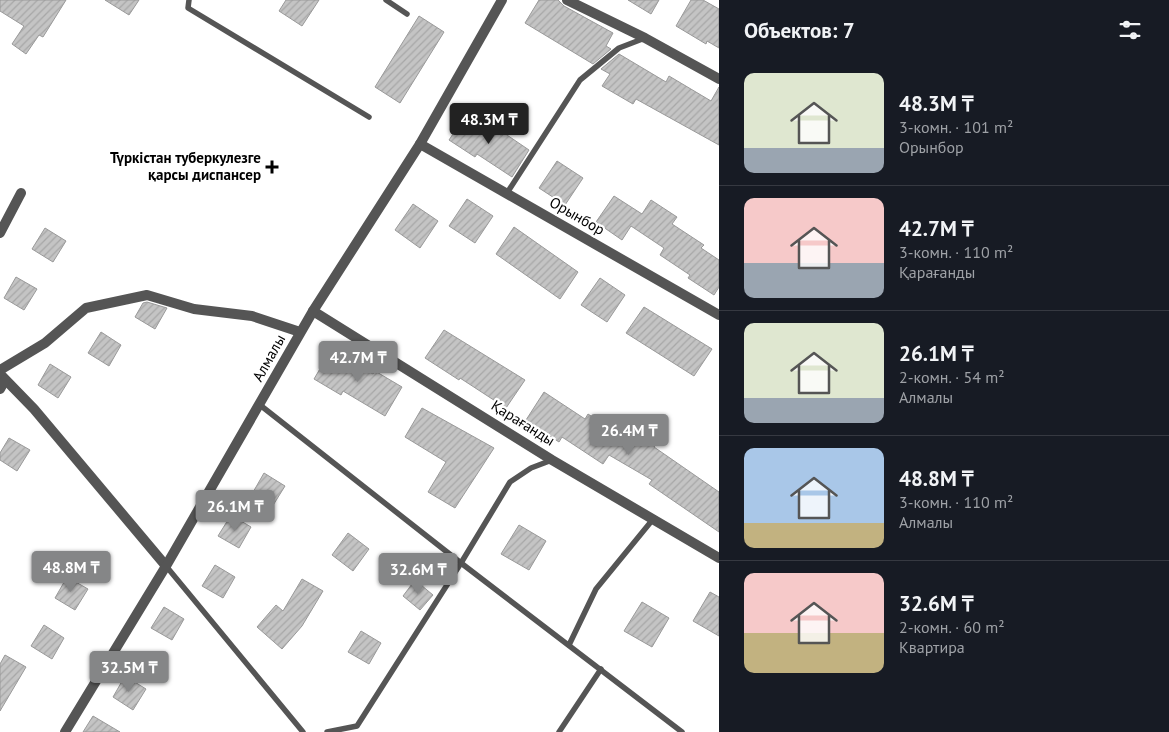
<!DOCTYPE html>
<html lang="ru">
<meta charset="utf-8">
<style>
:root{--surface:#171b24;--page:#20242c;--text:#f1f3f6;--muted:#9ea1a6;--line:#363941;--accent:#858687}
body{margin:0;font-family:"PT Sans",sans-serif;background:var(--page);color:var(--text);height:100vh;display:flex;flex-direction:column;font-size:19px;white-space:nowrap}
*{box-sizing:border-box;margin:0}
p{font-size:16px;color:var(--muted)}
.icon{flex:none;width:28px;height:28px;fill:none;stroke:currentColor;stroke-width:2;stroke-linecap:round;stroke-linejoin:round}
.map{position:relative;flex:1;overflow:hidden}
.panel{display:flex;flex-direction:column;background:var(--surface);width:450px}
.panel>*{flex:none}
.price{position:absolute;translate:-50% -42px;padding:0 11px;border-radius:5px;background:var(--accent);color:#fff;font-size:16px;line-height:32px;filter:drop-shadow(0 1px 2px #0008)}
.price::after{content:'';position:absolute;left:50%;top:30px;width:15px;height:11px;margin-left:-8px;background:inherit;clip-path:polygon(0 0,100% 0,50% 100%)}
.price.current{background:#222;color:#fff}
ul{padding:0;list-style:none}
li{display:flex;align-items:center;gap:15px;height:125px;padding:0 25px}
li+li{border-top:1px solid var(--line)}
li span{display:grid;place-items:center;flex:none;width:140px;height:100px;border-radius:10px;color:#555}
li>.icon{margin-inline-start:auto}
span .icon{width:60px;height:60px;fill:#fffc;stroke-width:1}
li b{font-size:21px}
h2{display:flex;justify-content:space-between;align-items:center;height:60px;padding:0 25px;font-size:21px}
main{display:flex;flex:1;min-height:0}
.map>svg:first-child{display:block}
.building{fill:url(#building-hatch);stroke:#999}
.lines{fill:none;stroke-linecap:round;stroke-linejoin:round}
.lane{stroke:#555;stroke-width:5.5}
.street{stroke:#555;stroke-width:10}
.poi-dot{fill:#000;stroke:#fff;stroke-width:2}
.labels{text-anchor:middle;stroke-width:4.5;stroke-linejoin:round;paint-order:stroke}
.poi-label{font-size:15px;font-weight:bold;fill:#000;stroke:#fff;text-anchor:end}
.street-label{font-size:15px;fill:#000;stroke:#fff}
</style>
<main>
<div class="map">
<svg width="719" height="732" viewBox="0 0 719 732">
<defs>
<pattern id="building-hatch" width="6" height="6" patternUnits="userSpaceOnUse" patternTransform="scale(1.25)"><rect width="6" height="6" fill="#c4c4c4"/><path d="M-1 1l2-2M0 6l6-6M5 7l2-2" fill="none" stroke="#a7a7a7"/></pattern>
</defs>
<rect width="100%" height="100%" fill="#fff"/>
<g class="building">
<polygon points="0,0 66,0 43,37 39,35 26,54 12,44 24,26 0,11"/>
<polygon points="105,0 139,0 129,15"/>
<polygon points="286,0 319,0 302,26 279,11"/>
<polygon points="539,0 558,0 564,6 613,33 606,46 611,49 593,64 525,23"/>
<polygon points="628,0 659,0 651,14"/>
<polygon points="691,0 703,0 719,9 719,48 707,41 706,44 676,26"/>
<polygon points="419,16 444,32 400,103 375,87"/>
<polygon points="619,54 666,82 669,76 711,101 719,87 719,145 636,99 633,104 602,86 610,74 601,69"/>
<polygon points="467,113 502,136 504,133 529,150 512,177 477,154 475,157 449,140"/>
<polygon points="557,161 583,178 565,205 539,188"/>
<polygon points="614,196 642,214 651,200 677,217 672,224 704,245 701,248 719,260 719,287 714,295 688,278 690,275 660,255 664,248 631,226 622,240 596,222"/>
<polygon points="467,199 493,216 475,243 449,226"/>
<polygon points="413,204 438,221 420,248 395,230"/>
<polygon points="514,227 578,272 560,299 496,254"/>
<polygon points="45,228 66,241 53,262 32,249"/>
<polygon points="16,277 37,289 24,310 4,298"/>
<polygon points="600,278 625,295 607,322 581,305"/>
<polygon points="147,302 167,308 155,329 135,317 143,303"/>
<polygon points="644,307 712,349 694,376 626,333"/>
<polygon points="444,330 525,380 506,408 460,378 459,380 425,358"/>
<polygon points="101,332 121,345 109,366 88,353"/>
<polygon points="331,350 373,374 375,371 402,387 385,416 343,391 341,395 314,379"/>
<polygon points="50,364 71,377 58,398 38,385"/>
<polygon points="544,392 585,419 588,414 627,440 636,423 660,437 654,447 719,492 719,532 649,484 652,480 609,455 603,464 562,437 559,442 526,420"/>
<polygon points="422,408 494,448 455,508 428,492 446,462 405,437"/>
<polygon points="9,438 30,450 17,471 0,460 0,453"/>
<polygon points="264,473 285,486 272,507 252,494"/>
<polygon points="231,515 251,527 239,548 218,536"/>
<polygon points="519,525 546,541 529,570 501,554"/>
<polygon points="348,533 369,549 353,571 332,555"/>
<polygon points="215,565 235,577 223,598 202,586"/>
<polygon points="67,577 88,589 75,610 55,598"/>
<polygon points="302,579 323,591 302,626 282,649 257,627 276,605 283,611"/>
<polygon points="415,580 433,595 420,610 403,596"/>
<polygon points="710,592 719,597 719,636 693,621"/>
<polygon points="642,602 669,618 652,647 624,631"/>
<polygon points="164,607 184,619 172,640 151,628"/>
<polygon points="44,625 64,638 52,659 31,646"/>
<polygon points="361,631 381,643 369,664 348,652"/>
<polygon points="5,655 26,667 0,711 0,664"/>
<polygon points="125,676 146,689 133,710 113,697"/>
<polygon points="93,716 120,732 83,732"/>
</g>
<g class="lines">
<g class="lane">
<polyline points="189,0 188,8 369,117"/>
<polyline points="386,0 407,14"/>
<polyline points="507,193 580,80 619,48 645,38"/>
<polyline points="260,405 461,563 682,732"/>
<polyline points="166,566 303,732"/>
<polyline points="569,645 596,589 654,518"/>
<polyline points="327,732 357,726 461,563 510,482 531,468 552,460"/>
<polyline points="559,732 601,669"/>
</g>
<g class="street">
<polyline points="567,0 645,38 719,79"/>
<polyline points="420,144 719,315"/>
<polyline points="0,233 21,193"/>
<polyline points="313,311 552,460 719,558"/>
<polyline points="0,370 45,343 86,308 147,295 194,309 252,316 300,332"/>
<polyline points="0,374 34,409 166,566"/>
<polyline points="0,389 5,380"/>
<polyline points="65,732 166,566 313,311 420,144 502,0"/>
</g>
</g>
<path class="poi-dot" d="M269.5 159.5h5v5h5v5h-5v5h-5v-5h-5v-5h5z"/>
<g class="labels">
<g class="poi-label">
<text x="261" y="163">Түркістан туберкулезге<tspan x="261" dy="17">қарсы диспансер</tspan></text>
</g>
<g class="street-label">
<text transform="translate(577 216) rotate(30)" y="5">Орынбор</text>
<text transform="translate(269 358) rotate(-61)" y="5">Алмалы</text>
<text transform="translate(523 423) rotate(32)" y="5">Қарағанды</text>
</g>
</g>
</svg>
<b class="price current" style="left:489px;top:145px">48.3M ₸</b>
<b class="price" style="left:358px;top:383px">42.7M ₸</b>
<b class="price" style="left:629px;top:456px">26.4M ₸</b>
<b class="price" style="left:235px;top:532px">26.1M ₸</b>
<b class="price" style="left:71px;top:593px">48.8M ₸</b>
<b class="price" style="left:418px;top:595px">32.6M ₸</b>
<b class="price" style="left:129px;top:693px">32.5M ₸</b>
</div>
<section class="panel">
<h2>Объектов: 7<svg class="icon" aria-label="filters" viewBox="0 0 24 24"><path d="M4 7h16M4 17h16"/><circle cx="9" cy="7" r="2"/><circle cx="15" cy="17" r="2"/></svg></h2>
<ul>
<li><span style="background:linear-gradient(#dfe7d0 75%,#9aa5b1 0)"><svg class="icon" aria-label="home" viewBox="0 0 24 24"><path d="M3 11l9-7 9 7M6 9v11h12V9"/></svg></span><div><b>48.3M ₸</b><p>3-комн. · 101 m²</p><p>Орынбор</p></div></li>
<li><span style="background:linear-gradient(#f6c9c9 65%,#9aa5b1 0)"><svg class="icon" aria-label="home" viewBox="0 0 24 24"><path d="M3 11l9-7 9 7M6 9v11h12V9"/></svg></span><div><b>42.7M ₸</b><p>3-комн. · 110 m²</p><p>Қарағанды</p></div></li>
<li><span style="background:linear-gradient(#dfe7d0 75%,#9aa5b1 0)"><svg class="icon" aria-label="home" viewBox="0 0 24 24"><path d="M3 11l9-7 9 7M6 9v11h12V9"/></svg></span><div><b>26.1M ₸</b><p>2-комн. · 54 m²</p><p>Алмалы</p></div></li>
<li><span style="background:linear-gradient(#a9c7e8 75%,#c2b280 0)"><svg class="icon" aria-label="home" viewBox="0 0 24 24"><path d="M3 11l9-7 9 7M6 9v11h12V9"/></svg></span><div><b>48.8M ₸</b><p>3-комн. · 110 m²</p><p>Алмалы</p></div></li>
<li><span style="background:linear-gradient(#f6c9c9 60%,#c2b280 0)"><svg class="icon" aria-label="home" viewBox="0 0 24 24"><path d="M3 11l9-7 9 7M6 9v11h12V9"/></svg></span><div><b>32.6M ₸</b><p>2-комн. · 60 m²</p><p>Квартира</p></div></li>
</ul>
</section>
</main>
